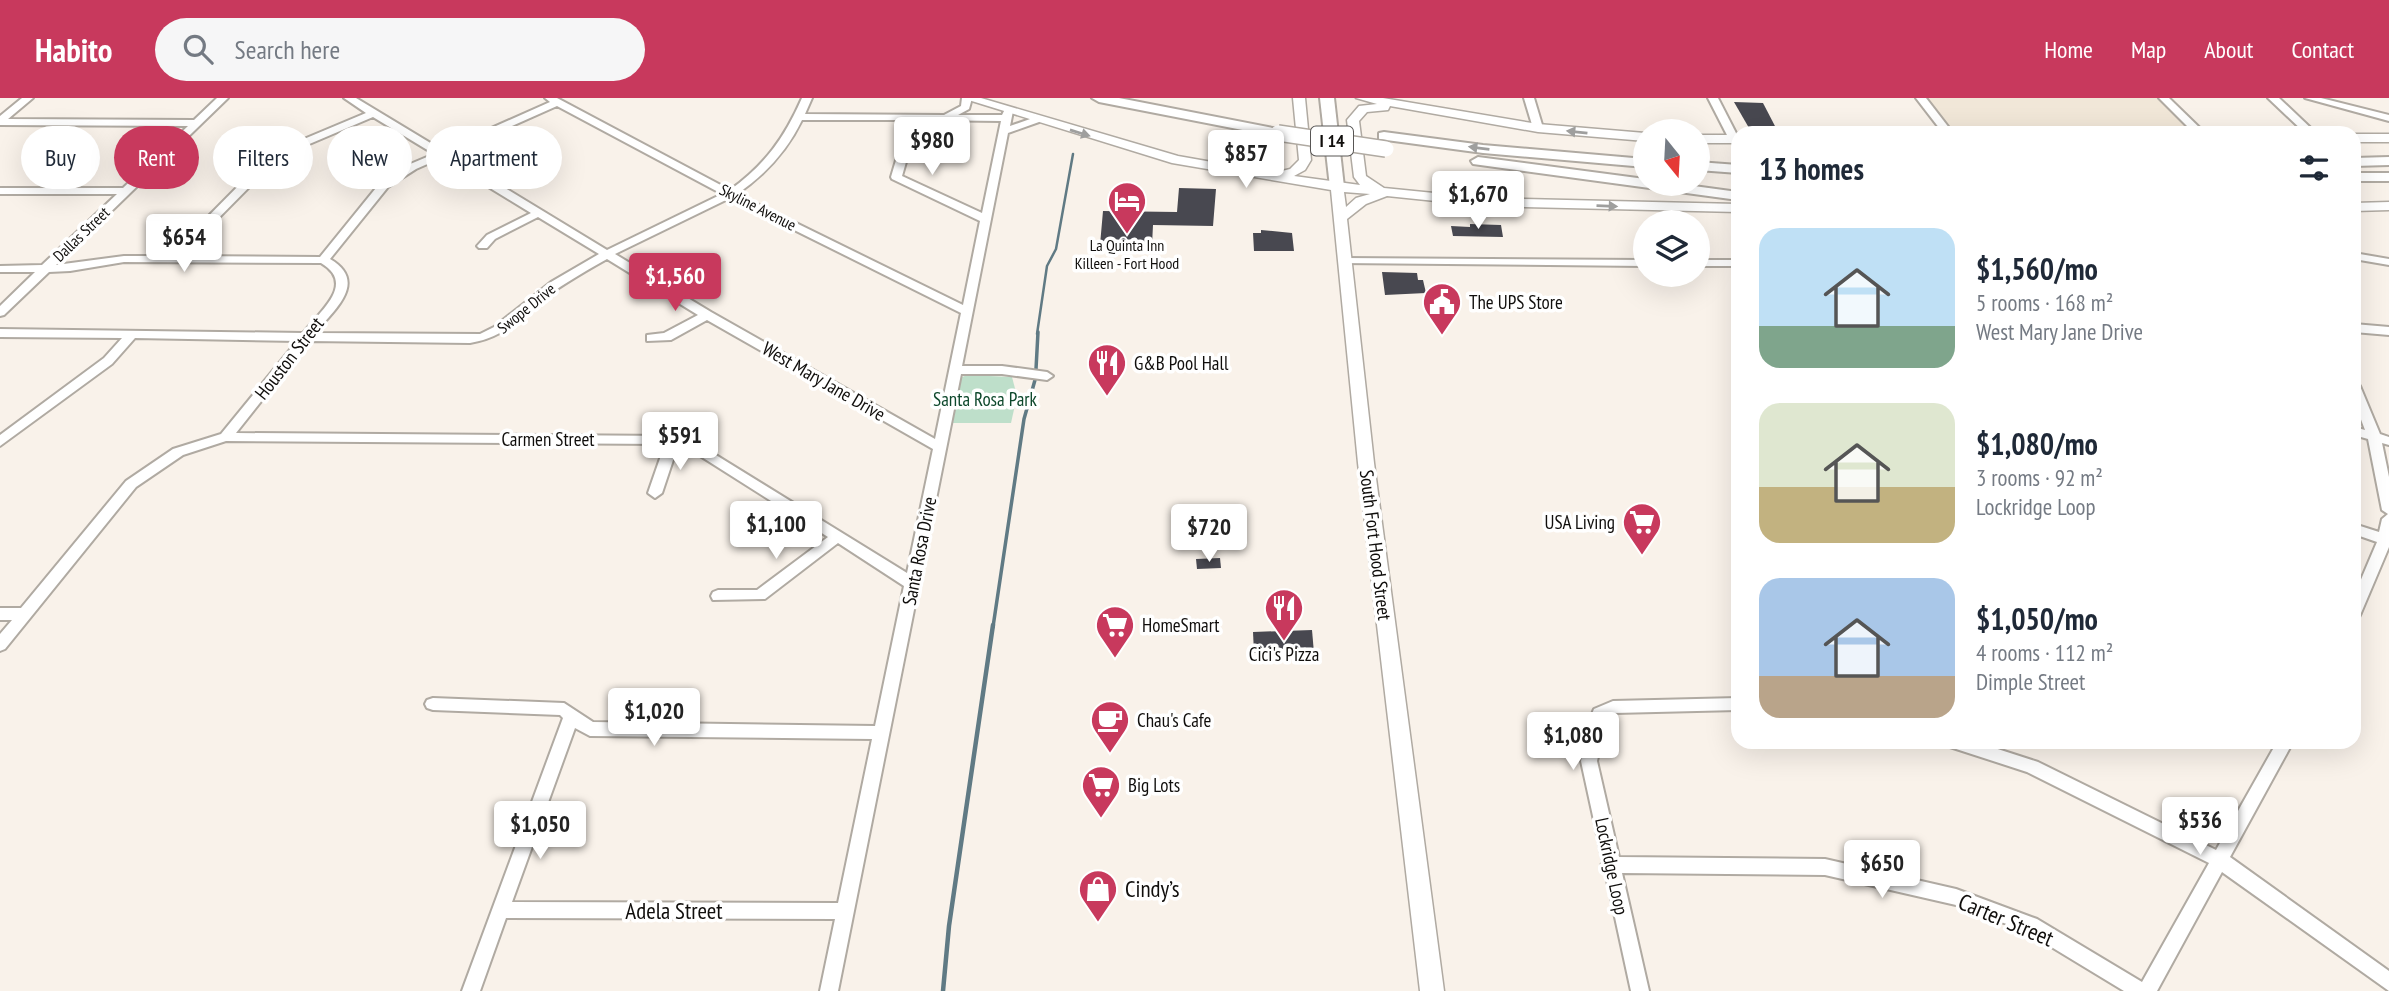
<!DOCTYPE html>
<meta charset="utf-8">
<style>
:root{--surface:#fff;--page:#f6f6f7;--text:#1f2937;--muted:#747a83;--accent:#c8395d}
body{margin:0;font-family:"PT Sans Narrow",sans-serif;background:var(--page);color:var(--text);height:100vh;display:flex;flex-direction:column;font-size:26px;white-space:nowrap}
*{box-sizing:border-box;margin:0}
p{font-size:23px;color:var(--muted)}
.icon{flex:none;width:38px;height:38px;fill:none;stroke:currentColor;stroke-width:2;stroke-linecap:round;stroke-linejoin:round}
.map{position:relative;flex:1;overflow:hidden}
.drawer{position:absolute;left:1731px;top:28px;width:630px;height:623px;display:flex;flex-direction:column;background:var(--surface);border-radius:21px;box-shadow:0 7px 28px #0002}
.drawer>*{flex:none}
.hud{position:absolute;left:21px;top:28px;width:665px;height:63px;display:flex;gap:14px}
.needle{width:46px;rotate:162deg}
.tools{position:absolute;left:1633px;top:21px;display:grid;gap:14px}
.tools a{display:grid;place-items:center;width:77px;height:77px;border-radius:50%;background:var(--surface);box-shadow:0 7px 28px #0002;font-size:35px}
.price{position:absolute;translate:-50% -60px;padding:0 16px;border-radius:7px;background:#fff;color:#222;font-size:23px;line-height:46px;filter:drop-shadow(0 2px 4px #0008)}
.price::after{content:'';position:absolute;left:50%;top:42px;width:21px;height:16px;margin-left:-10px;background:inherit;clip-path:polygon(0 0,100% 0,50% 100%)}
.price.on{background:var(--accent);color:#fff}
ul{padding:0;list-style:none}
li{display:flex;align-items:center;gap:21px;height:175px;padding:0 28px}
li span{display:grid;place-items:center;flex:none;width:196px;height:140px;border-radius:21px;color:#555}
li>.icon{margin-inline-start:auto}
span .icon{width:84px;height:84px;fill:#fffc;stroke-width:1}
li b{font-size:30px}
h2{display:flex;justify-content:space-between;align-items:center;height:84px;padding:0 28px;font-size:30px}
.tag{padding:0 24px;border-radius:32px;background:var(--surface);box-shadow:0 7px 28px #0002;font-size:24px;line-height:63px}
.tag.on{background:var(--accent);color:#fff}
header{display:flex;align-items:center;gap:42px;box-sizing:border-box;height:98px;padding:0 35px;background:var(--accent);color:#fff}
header strong{font-size:33px}
nav{display:flex;gap:38px;margin-inline-start:auto;font-size:24px}
.search{width:490px;height:63px;background:var(--page);display:flex;align-items:center;gap:18px;box-sizing:border-box;padding:0 24px;border-radius:38px;color:var(--muted);font-size:26px}
.map>svg:first-child{display:block}
.built{fill:#f1e7d8}
.green{fill:#bedfca}
.lines{fill:none;stroke-linecap:round;stroke-linejoin:round}
.stream-far2{stroke:#607a84;stroke-width:2.5}
.stream-far1{stroke:#607a84;stroke-width:3.5}
.stream{stroke:#607a84;stroke-width:4.5}
.building{fill:#484850}
.minor-casing{stroke:#b0aaa2;stroke-width:4}
.major-casing{stroke:#b0aaa2;stroke-width:3}
.highway-casing{stroke:#b0aaa2;stroke-width:4}
.minor{fill:#fff;fill-rule:evenodd}
.major{fill:#fff;fill-rule:evenodd}
.highway{fill:#fff;fill-rule:evenodd}
.highway-bridge-casing{stroke:#b0aaa2;stroke-width:18;stroke-linecap:butt}
.highway-bridge{stroke:#fff;stroke-width:15}
.oneway{fill:#9f9f9e}
.labels{text-anchor:middle;stroke-width:7;stroke-linejoin:round;paint-order:stroke}
.far-street-label{font-size:16px;fill:#100e0c;stroke:#fff}
.far-poi-label{font-size:16px;fill:#100e0c;stroke:#fff}
.shield{fill:#fff;stroke:#585655;stroke-width:2}
.shield-label{font-size:18px;font-weight:bold;fill:#100e0c}
.poi-label{font-size:19px;fill:#100e0c;stroke:#fff;text-anchor:start}
.street-label{font-size:19px;fill:#100e0c;stroke:#fff}
.park-label{font-size:19px;fill:#0e482c;stroke:#fff}
.near-poi-label{font-size:23px;fill:#100e0c;stroke:#fff;text-anchor:start}
.near-street-label{font-size:23px;fill:#100e0c;stroke:#fff}
</style>
<header>
<strong>Habito</strong>
<div class="search"><svg class="icon" aria-label="search" viewBox="0 0 24 24"><circle cx="10" cy="10" r="6"/><path d="M15 15l6 6"/></svg>Search here</div>
<nav><a>Home</a><a>Map</a><a>About</a><a>Contact</a></nav>
</header>
<div class="map">
<svg width="2389" height="893" viewBox="0 0 2389 893">
<rect width="100%" height="100%" fill="#f9f2ea"/>
<polygon class="built" points="1927,0 2157,0 2193,35 1953,35"/>
<polygon class="green" points="967,277 1012,279 1017,298 1011,325 953,325 960,280"/>
<g class="lines">
<polyline class="stream-far2" points="1037,236 1047,168 1056,151 1073,56"/>
<g class="stream-far1">
<polyline points="1036,271 1038,234"/>
<polyline points="993,529 1024,321 1035,282"/>
</g>
<polyline class="stream" points="943,893 949,828 993,527"/>
</g>
<g class="building">
<polygon points="1734,4 1763,5 1776,30 1749,30"/>
<polygon points="1179,90 1216,91 1213,128 1153,127 1152,147 1100,147 1103,113 1177,114"/>
<polygon points="1470,126 1501,127 1503,139 1453,138 1451,128 1470,129"/>
<polygon points="1261,132 1292,135 1294,153 1254,153 1253,135 1261,135"/>
<polygon points="1382,174 1417,175 1418,182 1423,182 1426,195 1385,197"/>
<polygon points="1220,460 1221,470 1197,471 1196,461"/>
<polygon points="1312,532 1314,555 1254,555 1253,534"/>
</g>
<g class="lines">
<g class="minor-casing">
<g id="minor">
<path d="M22 0H33L8 21 194 22 217 0H228L56 167 124 158H169L259 67 292 46 366 15 344 0H356L442 52 550 4 545 0H557L730 92C765 67 785 39 802 0H812L805 16 944 17 961 8 962 0H972L969 11 958 17H1002L1005 11 1008 10 1013 13 1010 28 1033 20H1039V24L1008 35 962 268H1002L1047 274 1053 278 1047 282 1002 276H961L838 893H820L835 821 506 820 480 893H462L563 620 560 617 433 612 427 610 425 606 427 602 433 600 564 605 593 624 875 628 904 488 838 445 765 501 713 502 711 498 713 494 718 492H757L828 439 686 349 678 347 662 395 655 400 648 395 665 346 226 343 183 357 136 389 5 551 0 553V536L12 522H0V510H21L126 383 173 351 221 336 297 243 135 240 112 266 0 348V337L104 260 122 240 0 239V231L303 235C319 214 357 186 321 165L124 164 70 173 49 174 4 217 0 218V208L35 174H0V168L42 167 117 96H0V90H123L188 28 0 27V18ZM557 8 722 96 607 152 449 56ZM373 19 434 56 408 67 380 85 320 159 181 158 267 71 300 50ZM802 22H908L891 79 892 81 980 123 963 207 737 96C766 76 787 53 802 22ZM918 22 1001 23 982 115 902 78ZM441 60 531 115 487 137 477 148 479 150H487L495 141 538 119 599 156 551 184 494 229 480 236 315 235C334 212 369 184 330 161L388 89 416 71ZM730 100 961 215 935 341 711 214 615 156ZM607 161 698 217 664 235 647 237V243L671 242 707 222 933 351 907 475 690 341 673 338 236 335 309 243 470 245C505 239 510 225 536 206 558 189 582 175 607 161ZM575 630 590 638 872 641 838 805 512 804Z"/>
<polygon points="1524,0 1534,0 1543,30 1541,32 1533,30"/>
<polygon points="1708,0 1718,0 1738,39 1738,43 1729,41"/>
<polygon points="1916,0 1926,0 1953,35 1943,35"/>
<polygon points="2159,0 2169,0 2205,35 2194,35"/>
<polygon points="2268,0 2279,0 2316,35 2305,35"/>
<polygon points="2305,0 2321,0 2389,17 2389,23"/>
<polygon points="2354,155 2389,161 2389,167 2354,161"/>
<polygon points="1344,160 1645,162 1645,168 1340,165 1340,161"/>
<rect x="1698" y="162" width="40" height="6"/>
<polygon points="2354,226 2389,229 2389,237 2354,234"/>
<polygon points="2354,284 2360,288 2380,336 2389,339 2389,347 2382,345 2389,379 2389,449 2361,515 2359,519 2354,521 2354,498 2377,444 2354,436 2354,426 2379,434 2382,421 2388,416 2382,412 2368,341 2354,337 2354,329 2365,332 2354,303"/>
<polygon points="1738,600 1738,612 1615,615 1607,620 1597,663 1619,759 1825,761 1956,791 2037,821 2142,884 2209,765 2027,674 1950,649 1948,644 1976,644 2038,664 2216,752 2277,644 2293,644 2230,759 2389,873 2389,893 2222,774 2157,893 2124,893 2025,833 1956,807 1825,777 1622,775 1649,893 1631,893 1605,773 1601,767 1603,764 1581,663 1592,616 1594,611 1613,603"/>
</g>
</g>
<g class="major-casing">
<g id="major">
<path d="M962 0H981L1178 58 1274 75 1290 71 1299 62 1293 0H1305L1311 62 1305 72 1294 78 1360 87 1354 79 1347 22 1359 8 1377 6 1356 0H1383L1538 26 1645 35V43L1538 34 1390 8 1388 12 1367 14 1359 23 1366 78 1384 90 1484 100 1738 106V114L1484 108 1387 98 1366 106 1347 121 1374 365 1444 893H1420L1358 365 1331 92 1172 65ZM1344 94 1370 96 1356 100 1346 109Z"/>
<rect x="2354" y="36" width="35" height="8"/>
<rect x="1698" y="37" width="40" height="8"/>
<polygon points="2389,104 2389,112 2354,113 2354,105"/>
</g>
</g>
<g class="highway-casing">
<g id="highway">
<polygon points="1092,0 1119,0 1278,31 1285,35 1278,39 1099,4"/>
<polygon points="1320,0 1334,0 1344,89 1337,93 1330,89"/>
<polygon points="1384,34 1483,47 1645,61 1645,69 1483,55 1379,41 1379,35"/>
<polygon points="1478,59 1645,81 1645,86 1679,86 1738,94 1738,102 1473,66 1471,63"/>
<polygon points="2389,59 2389,67 2354,68 2354,60"/>
<polygon points="1698,64 1738,67 1738,75 1698,72"/>
<rect x="2354" y="75" width="35" height="8"/>
</g>
</g>
<use href="#minor" class="minor"/>
<use href="#major" class="major"/>
<use href="#highway" class="highway"/>
<g class="highway-bridge-casing">
<polyline id="highway-bridge" points="1278,35 1386,51"/>
</g>
<use href="#highway-bridge" class="highway-bridge"/>
</g>
<defs><path id="oneway-solid" d="M-6-.8H1V-3.2L6.5 0L1 3.2V.8H-6Z" transform="scale(1.75)"/></defs>
<g class="oneway">
<use href="#oneway-solid" transform="translate(1577 34) rotate(-174)"/>
<use href="#oneway-solid" transform="translate(1080 35) rotate(17)"/>
<use href="#oneway-solid" transform="translate(1479 50) rotate(-173)"/>
<use href="#oneway-solid" transform="translate(1607 108) rotate(2)"/>
</g>
<defs>
<g id="hotel-pin" transform="scale(2.0125)"><path d="M0 17L-7.5 6A9.5 9.5 0 1 1 7.5 6Z" fill="#c8395d" stroke="#fff"/><path d="M-6-4.5h1.5V1H6V5H4.5V3h-9V5H-6ZM-4 0a1.8 1.8 0 1 1 3.6 0ZM.5 0V-2.5h3Q6-2.5 6 0Z" fill="#fff"/></g>
<g id="civic-pin" transform="scale(2.0125)"><path d="M0 17L-7.5 6A9.5 9.5 0 1 1 7.5 6Z" fill="#c8395d" stroke="#fff"/><path d="M-.6-6.5H3V-4.5H.6V-3L4-1V1h2V6H-6V1h2V-1L-.6-3ZM-1.2 2.5V6h2.4V2.5Z" fill="#fff"/></g>
<g id="restaurant-pin" transform="scale(2.0125)"><path d="M0 17L-7.5 6A9.5 9.5 0 1 1 7.5 6Z" fill="#c8395d" stroke="#fff"/><path d="M-5-6h1v4h1v-4h1v4h1v-4h1v5L-1.5 .5V6h-2V.5L-5-1ZM5-6V6H3V1.5H1.5Q1.5-4 5-6Z" fill="#fff"/></g>
<g id="supermarket-pin" transform="scale(2.0125)"><path d="M0 17L-7.5 6A9.5 9.5 0 1 1 7.5 6Z" fill="#c8395d" stroke="#fff"/><path d="M-6-5.5h2.5l.6 2H6L4.5 2H-2.5L-4.4-4H-6ZM-1.5 3.2a1.3 1.3 0 1 0 .1 0ZM3 3.2a1.3 1.3 0 1 0 .1 0Z" fill="#fff"/></g>
<g id="cafe-pin" transform="scale(2.0125)"><path d="M0 17L-7.5 6A9.5 9.5 0 1 1 7.5 6Z" fill="#c8395d" stroke="#fff"/><path d="M-5.5-4.5H6V0H3Q3 3.5 0 3.5H-2.5Q-5.5 3.5-5.5 0ZM3-3.2v2h1.7v-2ZM-6 4.5H4V6H-6Z" fill="#fff"/></g>
<g id="shop-pin" transform="scale(2.0125)"><path d="M0 17L-7.5 6A9.5 9.5 0 1 1 7.5 6Z" fill="#c8395d" stroke="#fff"/><path d="M-5-2.5h2.3a2.7 3.5 0 0 1 5.4 0H5L5.5 6h-11ZM-1.5-2.5h3a1.5 2.3 0 0 0-3 0Z" fill="#fff"/></g>
</defs>
<g fill-rule="evenodd">
<use href="#hotel-pin" x="1127" y="103"/>
<use href="#civic-pin" x="1442" y="204"/>
<use href="#restaurant-pin" x="1107" y="265"/>
<use href="#supermarket-pin" x="1642" y="424"/>
<use href="#restaurant-pin" x="1284" y="510"/>
<use href="#supermarket-pin" x="1115" y="527"/>
<use href="#cafe-pin" x="1110" y="622"/>
<use href="#supermarket-pin" x="1101" y="687"/>
<use href="#shop-pin" x="1098" y="791"/>
</g>
<g class="labels">
<g class="far-street-label">
<text transform="translate(758 109) rotate(27)" y="6">Skyline Avenue</text>
<text transform="translate(81 136) rotate(-44)" y="6">Dallas Street</text>
<text transform="translate(526 210) rotate(-39)" y="6">Swope Drive</text>
</g>
<g class="far-poi-label">
<text x="1127" y="153">La Quinta Inn<tspan x="1127" dy="18">Killeen - Fort Hood</tspan></text>
</g>
<rect class="shield" x="1311" y="28.5" width="42" height="29" rx="5"/>
<g class="shield-label">
<text x="1332" y="49">I 14</text>
</g>
<g class="poi-label">
<text x="1469" y="211">The UPS Store</text>
<text x="1134" y="272">G&amp;B Pool Hall</text>
<text x="1615" y="431" text-anchor="end">USA Living</text>
<text x="1142" y="534">HomeSmart</text>
<text x="1284" y="563" text-anchor="middle">Cici's Pizza</text>
<text x="1137" y="629">Chau's Cafe</text>
<text x="1128" y="694">Big Lots</text>
</g>
<g class="street-label">
<text transform="translate(289 260) rotate(-52)" y="7">Houston Street</text>
<text transform="translate(824 283) rotate(30)" y="7">West Mary Jane Drive</text>
<text x="548" y="348">Carmen Street</text>
<text transform="translate(1376 447) rotate(83)" y="7">South Fort Hood Street</text>
<text transform="translate(919 453) rotate(-79)" y="7">Santa Rosa Drive</text>
<text transform="translate(1612 768) rotate(78)" y="7">Lockridge Loop</text>
</g>
<g class="park-label">
<text x="985" y="308">Santa Rosa Park</text>
</g>
<g class="near-poi-label">
<text x="1125" y="799">Cindy’s</text>
</g>
<g class="near-street-label">
<text x="674" y="821">Adela Street</text>
<text transform="translate(2006 822) rotate(23)" y="8">Carter Street</text>
</g>
</g>
</svg>
<div class="tools">
<a><svg class="needle" viewBox="-14 -14 28 28"><path d="M0-13l5 13h-10z" fill="#e53935"/><path d="M0 13l5-13h-10z" fill="#747a83"/></svg></a>
<a><svg class="icon" aria-label="layers" viewBox="0 0 24 24"><path d="M12 4l9 5-9 5-9-5zM3 14l9 5 9-5"/></svg></a>
</div>
<b class="price" style="left:932px;top:79px">$980</b>
<b class="price" style="left:1246px;top:92px">$857</b>
<b class="price" style="left:1478px;top:133px">$1,670</b>
<b class="price" style="left:184px;top:176px">$654</b>
<b class="price on" style="left:675px;top:215px">$1,560</b>
<b class="price" style="left:680px;top:374px">$591</b>
<b class="price" style="left:776px;top:463px">$1,100</b>
<b class="price" style="left:1209px;top:466px">$720</b>
<b class="price" style="left:654px;top:650px">$1,020</b>
<b class="price" style="left:1573px;top:674px">$1,080</b>
<b class="price" style="left:2200px;top:759px">$536</b>
<b class="price" style="left:540px;top:763px">$1,050</b>
<b class="price" style="left:1882px;top:802px">$650</b>
<div class="hud">
<a class="tag">Buy</a>
<a class="tag on">Rent</a>
<a class="tag">Filters</a>
<a class="tag">New</a>
<a class="tag">Apartment</a>
</div>
<section class="drawer">
<h2>13 homes<svg class="icon" aria-label="filters" viewBox="0 0 24 24"><path d="M4 7h16M4 17h16"/><circle cx="9" cy="7" r="2"/><circle cx="15" cy="17" r="2"/></svg></h2>
<ul>
<li><span style="background:linear-gradient(#bfe0f5 70%,#7fa58c 0)"><svg class="icon" aria-label="home" viewBox="0 0 24 24"><path d="M3 11l9-7 9 7M6 9v11h12V9"/></svg></span><div><b>$1,560/mo</b><p>5 rooms · 168 m²</p><p>West Mary Jane Drive</p></div></li>
<li><span style="background:linear-gradient(#dfe7d0 60%,#c2b280 0)"><svg class="icon" aria-label="home" viewBox="0 0 24 24"><path d="M3 11l9-7 9 7M6 9v11h12V9"/></svg></span><div><b>$1,080/mo</b><p>3 rooms · 92 m²</p><p>Lockridge Loop</p></div></li>
<li><span style="background:linear-gradient(#a9c7e8 70%,#b9a48a 0)"><svg class="icon" aria-label="home" viewBox="0 0 24 24"><path d="M3 11l9-7 9 7M6 9v11h12V9"/></svg></span><div><b>$1,050/mo</b><p>4 rooms · 112 m²</p><p>Dimple Street</p></div></li>
</ul>
</section>
</div>
